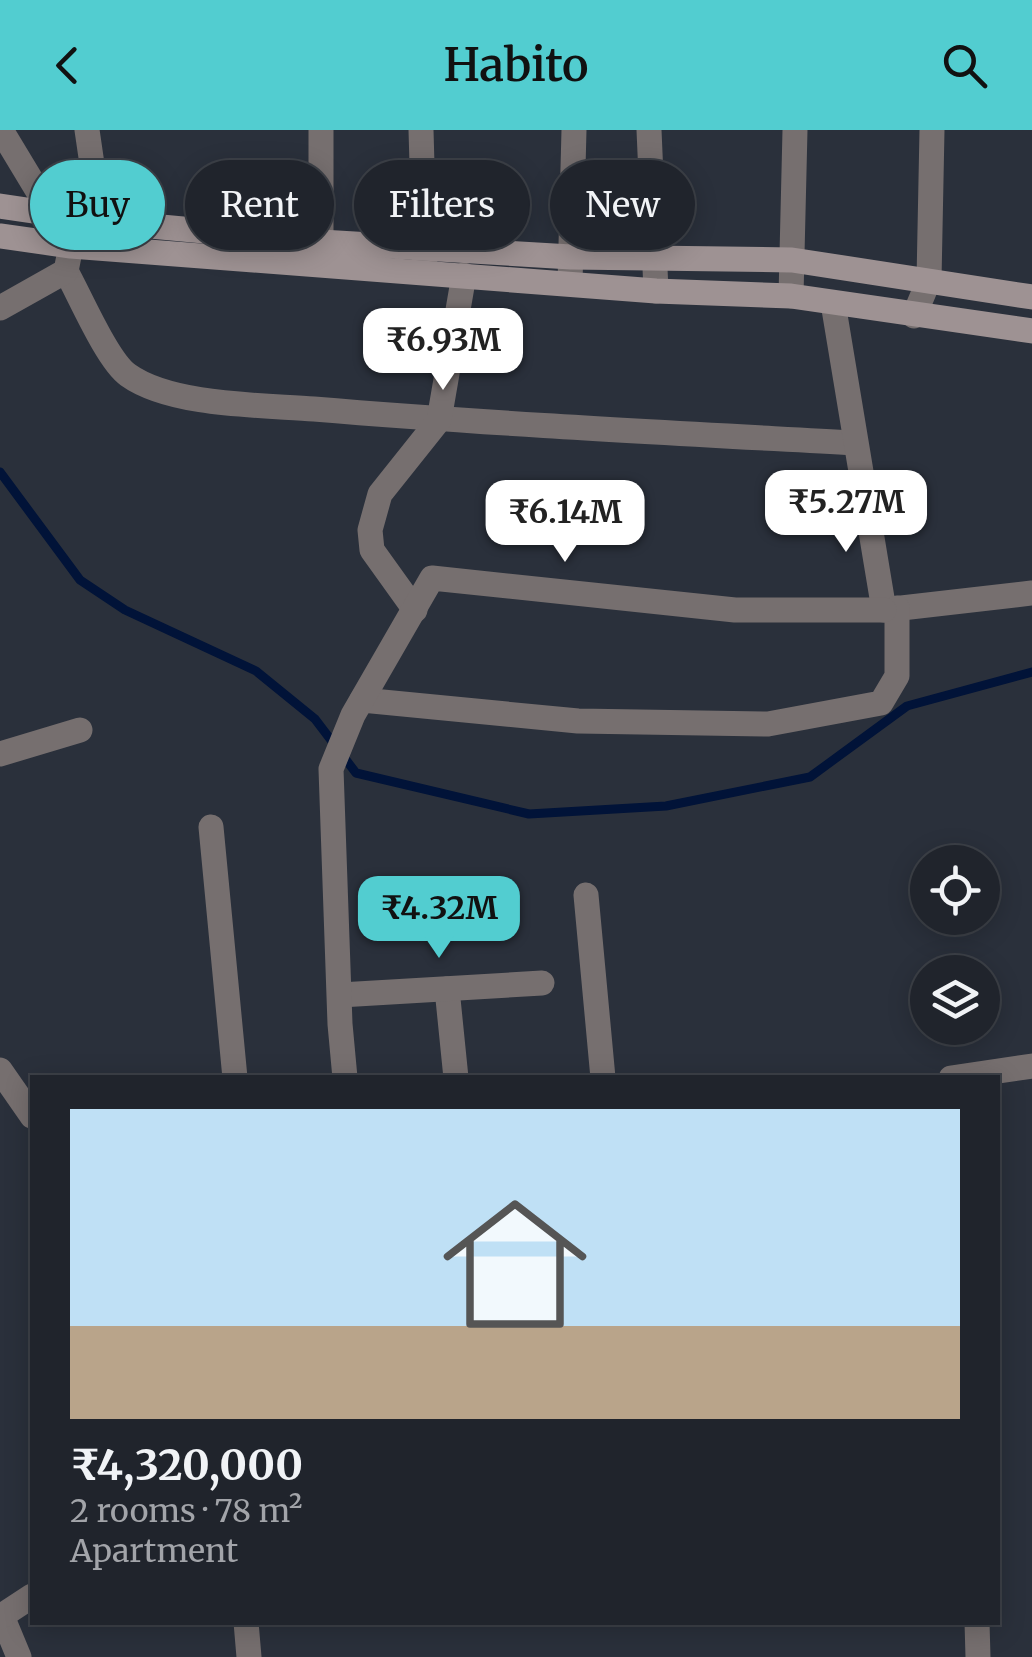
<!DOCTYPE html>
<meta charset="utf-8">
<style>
:root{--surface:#20242c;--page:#2d3038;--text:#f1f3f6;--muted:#a2a4a9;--line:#3d4148;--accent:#52cdd0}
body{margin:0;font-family:Merriweather,serif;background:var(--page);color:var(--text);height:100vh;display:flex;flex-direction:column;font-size:38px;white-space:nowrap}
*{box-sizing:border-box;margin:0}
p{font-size:32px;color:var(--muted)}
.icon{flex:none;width:55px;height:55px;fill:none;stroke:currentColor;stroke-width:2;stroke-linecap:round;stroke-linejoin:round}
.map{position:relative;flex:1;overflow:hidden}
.drawer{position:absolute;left:30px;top:945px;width:970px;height:550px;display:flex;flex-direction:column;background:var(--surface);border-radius:0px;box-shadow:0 5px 25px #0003,0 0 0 2px var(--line)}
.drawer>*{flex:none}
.hud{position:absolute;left:30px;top:30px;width:972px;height:90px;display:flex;gap:20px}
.buttons{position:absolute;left:910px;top:715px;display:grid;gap:20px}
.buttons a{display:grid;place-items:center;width:90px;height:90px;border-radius:50%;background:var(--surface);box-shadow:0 5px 25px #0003,0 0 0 2px var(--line);font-size:50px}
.price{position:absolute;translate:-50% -85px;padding:0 22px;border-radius:20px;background:#fff;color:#222;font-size:32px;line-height:65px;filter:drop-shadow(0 2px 5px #0008)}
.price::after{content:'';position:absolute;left:50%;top:60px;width:30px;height:22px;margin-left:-15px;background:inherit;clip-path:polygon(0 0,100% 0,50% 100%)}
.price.current{background:var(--accent);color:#111}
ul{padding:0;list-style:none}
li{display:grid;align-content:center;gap:20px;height:530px;padding:0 40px}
li span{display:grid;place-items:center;height:310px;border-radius:0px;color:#555}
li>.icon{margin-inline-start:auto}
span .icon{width:180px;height:180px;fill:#fffc;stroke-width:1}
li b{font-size:42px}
.tag{padding:0 35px;border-radius:45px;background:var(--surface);box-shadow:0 5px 25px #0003,0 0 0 2px var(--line);font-size:35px;line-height:90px}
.tag.current{background:var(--accent);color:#111}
header{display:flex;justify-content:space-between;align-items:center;height:130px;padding:0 40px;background:var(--accent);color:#111;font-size:45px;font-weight:600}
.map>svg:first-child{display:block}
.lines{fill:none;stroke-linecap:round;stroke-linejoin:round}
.stream{stroke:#011338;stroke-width:9}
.street{stroke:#766f6f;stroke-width:25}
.secondary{stroke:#9e9293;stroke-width:25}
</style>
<header><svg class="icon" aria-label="back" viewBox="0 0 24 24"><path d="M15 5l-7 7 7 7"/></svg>Habito<svg class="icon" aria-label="search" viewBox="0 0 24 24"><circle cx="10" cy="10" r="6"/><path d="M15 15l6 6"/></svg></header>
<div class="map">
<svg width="1032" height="1527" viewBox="0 0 1032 1527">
<rect width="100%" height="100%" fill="#2a303b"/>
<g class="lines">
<polyline class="stream" points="0,342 80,450 125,480 256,541 315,589 356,643 529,684 666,676 810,647 907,576 1032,542"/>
<g class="street">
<polyline points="87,0 93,41 108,92"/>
<polyline points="421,0 425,140"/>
<polyline points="649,0 656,161"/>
<polyline points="321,134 321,0"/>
<path d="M66 141C80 166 107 230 128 245 171 276 262 275 314 279 493 294 674 303 854 313"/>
<polyline points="570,153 574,0"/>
<polyline points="791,166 795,0"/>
<polyline points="833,173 884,480 1032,463"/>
<polyline points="0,178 66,141 71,116 1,0"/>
<polyline points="914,186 929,150 932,0"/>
<polyline points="415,480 372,420 370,400 380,364 439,290 464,145"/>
<polyline points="362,570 578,591 768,594 881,573 897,546 897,478"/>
<polyline points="0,624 80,600"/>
<polyline points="211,697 235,948"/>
<polyline points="586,765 603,948"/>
<polyline points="447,859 456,948"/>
<polyline points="340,865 542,853"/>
<polyline points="0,940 32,986"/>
<polyline points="345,948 340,894 331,639 353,585 432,448 735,480 884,480"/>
<polyline points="951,948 1032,936"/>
<polyline points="2,1486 19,1527"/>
<polyline points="0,1487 32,1466"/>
<polyline points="246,1492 249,1527"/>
<polyline points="977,1492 978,1527"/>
</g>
<g class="secondary">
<polyline points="0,76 108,92 321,112 571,127 792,130 1032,167"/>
<polyline points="0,106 71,116 656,161 791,166 1032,201"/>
</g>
</g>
</svg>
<div class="buttons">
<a><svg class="icon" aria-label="locate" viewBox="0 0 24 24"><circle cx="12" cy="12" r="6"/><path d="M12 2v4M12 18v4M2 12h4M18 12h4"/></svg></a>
<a><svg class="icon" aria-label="layers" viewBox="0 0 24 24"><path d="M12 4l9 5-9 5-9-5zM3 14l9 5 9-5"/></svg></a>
</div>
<b class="price" style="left:443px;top:263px">₹6.93M</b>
<b class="price" style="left:846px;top:425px">₹5.27M</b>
<b class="price" style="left:565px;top:435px">₹6.14M</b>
<b class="price current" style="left:439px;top:831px">₹4.32M</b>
<div class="hud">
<a class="tag current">Buy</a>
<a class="tag">Rent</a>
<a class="tag">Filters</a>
<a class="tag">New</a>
</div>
<section class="drawer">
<ul>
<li><span style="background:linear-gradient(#bfe0f5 70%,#b9a48a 0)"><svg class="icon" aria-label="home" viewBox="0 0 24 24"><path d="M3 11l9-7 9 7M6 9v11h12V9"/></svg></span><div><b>₹4,320,000</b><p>2 rooms · 78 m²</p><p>Apartment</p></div></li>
</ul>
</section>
</div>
